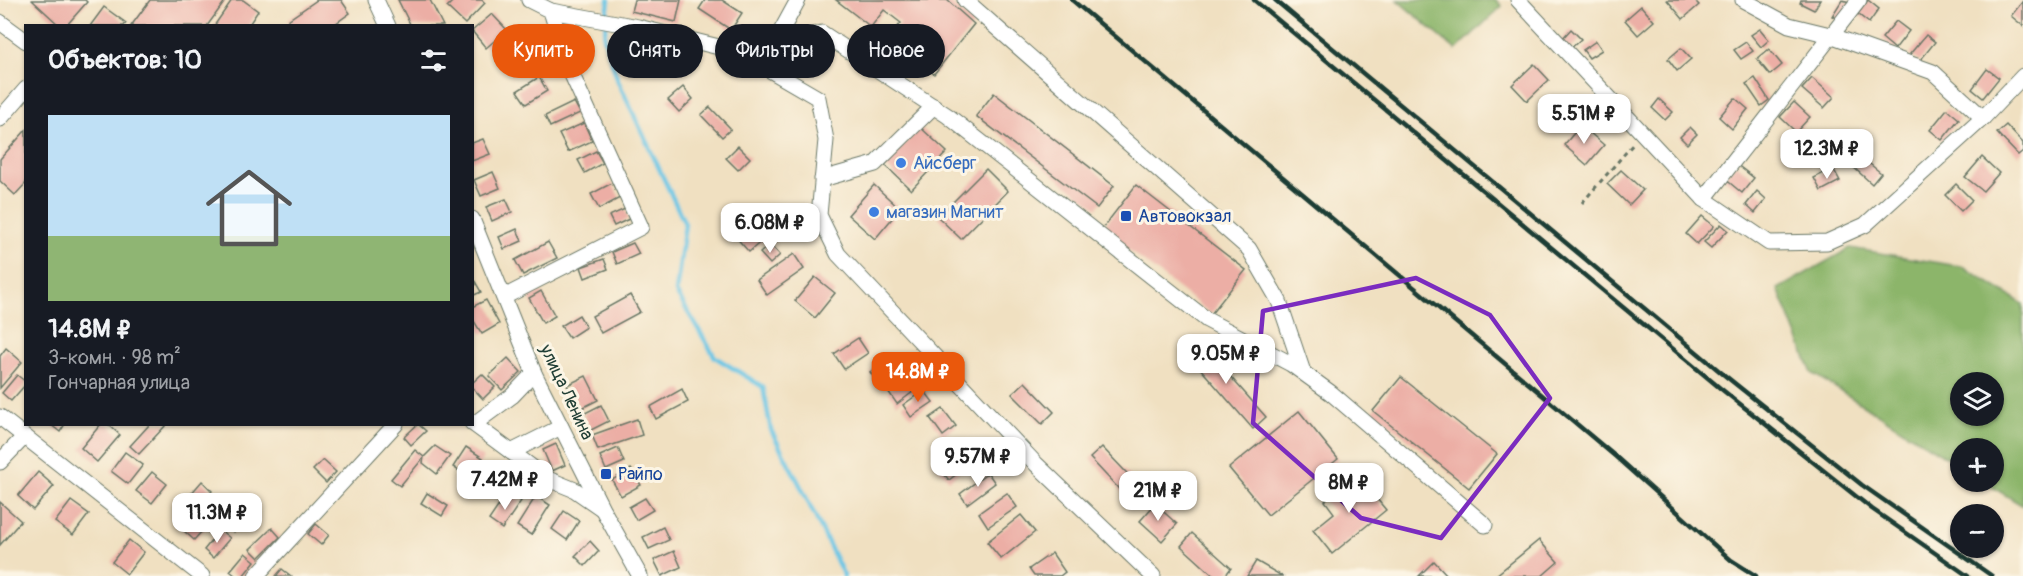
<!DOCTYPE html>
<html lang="ru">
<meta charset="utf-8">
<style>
:root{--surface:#171b24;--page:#20242c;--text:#f1f3f6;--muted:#9ea1a6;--accent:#ea580c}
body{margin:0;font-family:Pangolin,sans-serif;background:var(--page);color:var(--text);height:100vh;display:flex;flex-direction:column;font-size:22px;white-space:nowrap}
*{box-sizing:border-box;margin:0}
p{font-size:20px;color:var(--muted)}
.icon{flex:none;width:33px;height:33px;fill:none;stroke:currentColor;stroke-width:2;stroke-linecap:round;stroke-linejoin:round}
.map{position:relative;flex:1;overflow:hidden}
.drawer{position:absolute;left:24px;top:24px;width:450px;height:402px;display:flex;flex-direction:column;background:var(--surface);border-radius:0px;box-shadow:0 2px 4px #0004}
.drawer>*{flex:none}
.guide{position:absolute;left:492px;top:24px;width:570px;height:54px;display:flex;gap:12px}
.controls{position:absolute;left:1950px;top:372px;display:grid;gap:12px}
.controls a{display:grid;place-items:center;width:54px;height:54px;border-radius:50%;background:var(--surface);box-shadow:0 2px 4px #0004;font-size:30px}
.price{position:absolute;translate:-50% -51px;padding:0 14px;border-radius:12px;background:#fff;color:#222;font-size:20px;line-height:39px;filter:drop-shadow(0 2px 3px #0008)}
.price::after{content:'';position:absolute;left:50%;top:36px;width:18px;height:14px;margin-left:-9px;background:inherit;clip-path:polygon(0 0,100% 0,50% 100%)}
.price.on{background:var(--accent);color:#fff}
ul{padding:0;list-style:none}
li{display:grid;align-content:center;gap:12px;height:318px;padding:0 24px}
li span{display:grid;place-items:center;height:186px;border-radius:0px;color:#555}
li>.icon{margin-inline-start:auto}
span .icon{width:108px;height:108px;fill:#fffc;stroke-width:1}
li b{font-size:26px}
h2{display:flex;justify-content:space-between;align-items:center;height:72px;padding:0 24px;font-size:26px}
.pill{padding:0 21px;border-radius:27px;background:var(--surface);box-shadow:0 2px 4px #0004;font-size:21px;line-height:54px}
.pill.on{background:var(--accent);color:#fff}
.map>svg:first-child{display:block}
.forest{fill:#8cb56b;stroke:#567950;stroke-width:1.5;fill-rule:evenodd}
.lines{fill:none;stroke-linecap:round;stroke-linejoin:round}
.stream{stroke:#67c5e5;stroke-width:4.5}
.building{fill:#ecaea5}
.minor-casing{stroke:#687665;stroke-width:17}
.path{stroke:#687665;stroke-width:3;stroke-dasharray:4.5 4.5;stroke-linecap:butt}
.minor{stroke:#fff;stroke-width:15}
.rail{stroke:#1f3d34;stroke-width:4.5}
.marked{fill:none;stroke:#7b2cbf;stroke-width:4.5;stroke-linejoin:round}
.shop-dot{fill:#3f7fe0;stroke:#fcf5e5;stroke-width:2}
.transit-dot{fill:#1a4fb4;stroke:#fcf5e5;stroke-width:2}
.labels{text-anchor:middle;stroke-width:6;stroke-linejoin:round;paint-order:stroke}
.shop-label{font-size:18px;fill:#366cbe;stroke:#fcf5e5;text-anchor:start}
.transit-label{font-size:18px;fill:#164399;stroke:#fcf5e5;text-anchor:start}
.street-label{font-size:18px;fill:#1f3d34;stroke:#fcf5e5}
</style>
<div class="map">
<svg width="2023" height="576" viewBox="0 0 2023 576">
<rect width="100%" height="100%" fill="#fcf5e5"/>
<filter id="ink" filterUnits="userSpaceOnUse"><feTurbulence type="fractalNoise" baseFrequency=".0167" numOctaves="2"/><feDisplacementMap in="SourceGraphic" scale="12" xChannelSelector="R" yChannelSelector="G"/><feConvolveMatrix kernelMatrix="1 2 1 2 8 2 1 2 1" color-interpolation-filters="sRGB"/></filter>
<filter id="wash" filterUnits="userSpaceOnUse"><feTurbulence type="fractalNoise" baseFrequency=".008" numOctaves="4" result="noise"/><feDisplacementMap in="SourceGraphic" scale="24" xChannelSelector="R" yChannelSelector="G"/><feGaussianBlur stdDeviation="1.35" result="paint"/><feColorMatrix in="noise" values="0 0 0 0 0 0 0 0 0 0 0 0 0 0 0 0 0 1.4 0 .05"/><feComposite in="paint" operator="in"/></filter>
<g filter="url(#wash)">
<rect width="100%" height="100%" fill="#f0e0c1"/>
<g class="forest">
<polygon points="1397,0 1496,0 1502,6 1456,50"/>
<path d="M1850 248 1964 267 2023 304V506L1984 482H1994V448H1960V466L1812 373 1778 289ZM1960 382H1994V416H1960Z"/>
</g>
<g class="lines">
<polyline class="stream" points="609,0 604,38 618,81 685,224 676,292 715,357 763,387 771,430 801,487 844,576"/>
</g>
<g id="blocks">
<g class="building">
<polygon points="32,0 85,0 87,2 66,26 60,26"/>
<polygon points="150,0 226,0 207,26 131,26"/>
<polygon points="232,0 243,0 258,11 248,26 214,26"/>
<polygon points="317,0 341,0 350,13 332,26 292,26 288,20"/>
<polygon points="398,0 430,0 443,26 411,26"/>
<polygon points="454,0 482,0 485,3 465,24 447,7"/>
<polygon points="634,0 681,0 676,22 631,11"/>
<polygon points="705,0 722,0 742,13 731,30 699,9"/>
<polygon points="836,0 947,0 974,24 934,74 887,40 901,23 884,10 871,27"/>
<polygon points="1667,0 1694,0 1699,5 1683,19"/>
<polygon points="1801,0 1820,0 1814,10 1800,3"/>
<polygon points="1842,0 1850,2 1839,20 1832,16"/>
<polygon points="1868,0 1879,9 1869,23 1858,14"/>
<polygon points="2023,1 2023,26 2011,16"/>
<polygon points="1641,6 1654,21 1638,35 1625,20"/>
<polygon points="104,7 126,23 124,26 90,26"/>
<polygon points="492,14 507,30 486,48 472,31"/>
<polygon points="1896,21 1909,31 1895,49 1882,38"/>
<polygon points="1571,29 1581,39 1570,49 1561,40"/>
<polygon points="1760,29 1769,40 1761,47 1751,35"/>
<polygon points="1926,35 1935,42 1919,62 1910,54"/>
<polygon points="1596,41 1602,50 1589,58 1583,50"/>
<polygon points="1746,42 1753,51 1741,59 1734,50"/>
<polygon points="543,45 548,55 529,65 524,55"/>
<polygon points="1681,48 1691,59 1677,71 1668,59"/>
<polygon points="1769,49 1782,65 1770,75 1757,59"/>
<polygon points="1534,64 1549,80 1527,101 1512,85"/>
<polygon points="1987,69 1999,78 1983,98 1972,89"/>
<polygon points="539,77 547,91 526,104 517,91"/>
<polygon points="1755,78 1769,100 1761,106 1746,84"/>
<polygon points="1812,78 1834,97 1824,108 1802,89"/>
<polygon points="683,87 693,99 679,112 668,100"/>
<polygon points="994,93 1114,186 1097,208 976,116"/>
<polygon points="1735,98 1748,109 1732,129 1719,117"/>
<polygon points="1659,99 1673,112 1665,120 1652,108"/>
<polygon points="574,102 580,113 550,127 545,116"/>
<polygon points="1794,102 1810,117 1796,132 1780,117"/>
<polygon points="710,107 731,129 722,137 701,115"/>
<polygon points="1947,109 1959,119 1942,140 1930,130"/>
<polygon points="584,123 592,141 568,152 559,134"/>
<polygon points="1581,125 1604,145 1587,165 1564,145"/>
<polygon points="2006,125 2023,143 2023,151 2018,155 1997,133"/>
<polygon points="920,127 947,152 911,190 885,165"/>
<polygon points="1690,127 1697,134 1687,144 1680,137"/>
<polygon points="26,130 26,183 15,195 0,181 0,159"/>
<polygon points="483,139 490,154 472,161 472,143"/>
<polygon points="738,146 750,158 738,170 726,158"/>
<polygon points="596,151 603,163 585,173 578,160"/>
<polygon points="1860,156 1881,173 1872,184 1852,166"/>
<polygon points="1982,157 1999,173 1983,191 1965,177"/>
<polygon points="1736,164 1754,178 1742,193 1724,178"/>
<polygon points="1833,168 1840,181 1821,191 1814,178"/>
<polygon points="986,169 1008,191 961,239 938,217"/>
<polygon points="1621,170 1643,190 1629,205 1607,184"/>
<polygon points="493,172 500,188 481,196 474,180"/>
<polygon points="612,183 620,198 599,209 591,194"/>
<polygon points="1956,184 1972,200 1961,211 1945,195"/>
<polygon points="874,185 900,209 875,239 848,215"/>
<polygon points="1136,185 1246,270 1211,314 1102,229"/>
<polygon points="1757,191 1766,199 1755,213 1746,205"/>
<polygon points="506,199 512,212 492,221 486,207"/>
<polygon points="625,209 629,219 614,226 609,216"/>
<polygon points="1702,216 1714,226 1697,244 1686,234"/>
<polygon points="750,221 765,238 749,252 734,235"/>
<polygon points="1721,224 1728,230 1711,248 1704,242"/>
<polygon points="517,229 522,241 504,249 499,237"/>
<polygon points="548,242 557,258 523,275 515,260"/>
<polygon points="633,243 639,254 617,264 612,252"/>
<polygon points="770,244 780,255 770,264 760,253"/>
<polygon points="794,254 804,269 767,295 757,280"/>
<polygon points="604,259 608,269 585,278 581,267"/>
<polygon points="472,276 481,292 472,296"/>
<polygon points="815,277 835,293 815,318 795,301"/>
<polygon points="541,291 555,316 543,323 529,298"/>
<polygon points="630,295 640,312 601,333 592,316"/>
<polygon points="486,300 499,324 482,334 472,318 472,307"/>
<polygon points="579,315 586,327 569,338 561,326"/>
<polygon points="858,338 868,353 844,369 834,354"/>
<polygon points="1198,340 1266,417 1253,429 1185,351"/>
<polygon points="6,348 22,362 0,388 0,356"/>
<polygon points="892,356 899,365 877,382 870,372"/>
<polygon points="508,358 521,372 502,390 489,376"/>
<polygon points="912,373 922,385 897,404 888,391"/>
<polygon points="482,374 495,387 483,399 472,387 472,383"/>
<polygon points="17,375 26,382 26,384 11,401 2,393"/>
<polygon points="586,376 598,400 580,409 567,385"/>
<polygon points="1401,377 1497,454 1469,488 1373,411"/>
<polygon points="1025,382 1054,412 1042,424 1012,394"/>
<polygon points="682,389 688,402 656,419 650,407"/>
<polygon points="924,390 933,402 911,417 903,405"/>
<polygon points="601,405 609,421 591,430 583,414"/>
<polygon points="943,409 956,426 943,436 930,418"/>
<polygon points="1299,411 1338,459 1268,515 1229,468"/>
<polygon points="637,419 642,435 598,450 592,435"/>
<polygon points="50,424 65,424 60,432"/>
<polygon points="101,424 108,424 120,435 97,462 81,448"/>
<polygon points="150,424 167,424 139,454 130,446"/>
<polygon points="418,424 426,431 411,445 404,437"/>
<polygon points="556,444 565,465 552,471 543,450"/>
<polygon points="967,444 977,458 949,480 938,467"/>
<polygon points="435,446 450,456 437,474 423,463 424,457 400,486 391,479 415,450 424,457"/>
<polygon points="466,447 483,458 470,478 453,467"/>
<polygon points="1102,447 1144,491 1132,503 1090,458"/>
<polygon points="618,448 624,462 606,470 600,456"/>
<polygon points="125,452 143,465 128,484 111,471"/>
<polygon points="323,460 336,472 326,483 313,470"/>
<polygon points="492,466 505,474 491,497 478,489"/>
<polygon points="631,469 641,485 621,496 612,480"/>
<polygon points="38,472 54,486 33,510 18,496"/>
<polygon points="152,472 167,484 152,503 136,491"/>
<polygon points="988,473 995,483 967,504 960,494"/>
<polygon points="1357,475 1386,510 1332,554 1313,530 1334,513 1325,501"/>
<polygon points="202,481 212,491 200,504 190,495"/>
<polygon points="508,492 521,501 502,529 489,520"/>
<polygon points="427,493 448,506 442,516 421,503"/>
<polygon points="1007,493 1017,507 988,527 979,513"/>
<polygon points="536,496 550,505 531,535 517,526"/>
<polygon points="645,498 653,510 636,520 629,507"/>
<polygon points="71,501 89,514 73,535 55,522"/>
<polygon points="0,502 21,521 0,545"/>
<polygon points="1155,504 1177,524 1162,541 1140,521"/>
<polygon points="239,508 248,516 234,532 225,525"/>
<polygon points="201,510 212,520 194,540 183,530"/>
<polygon points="564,511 579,521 567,540 552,529"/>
<polygon points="1021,515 1035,532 1001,559 987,542"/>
<polygon points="316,524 329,535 321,545 308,534"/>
<polygon points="663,527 669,540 649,549 643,537"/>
<polygon points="272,528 280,537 259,558 250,549"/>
<polygon points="220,530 230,538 213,558 204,550"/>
<polygon points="1192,533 1231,568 1225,576 1214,576 1181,546"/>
<polygon points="129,540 144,552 127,574 112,562"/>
<polygon points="1539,540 1558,562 1542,576 1495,576"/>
<polygon points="590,541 599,551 585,566 575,556"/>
<polygon points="674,551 681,567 662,576 654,560"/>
<polygon points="245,553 255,561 243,576 236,576 230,571"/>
<polygon points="1052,553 1065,572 1060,576 1034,576 1029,569"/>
<polygon points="1256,561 1282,576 1247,576"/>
<polygon points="1434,561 1448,576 1419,576"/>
<polygon points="282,569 291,576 276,576"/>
</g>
</g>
</g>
<g filter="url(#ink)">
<use href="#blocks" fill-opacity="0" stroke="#687665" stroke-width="1.5"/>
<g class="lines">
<g class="minor-casing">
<g id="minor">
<polyline points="376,0 388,26"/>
<polyline points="529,0 551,11 638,27 739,52 818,98 826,140 819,215 838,254 1036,464 1153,576"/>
<polyline points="965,0 1249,249 1279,301 1303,372"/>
<polyline points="1518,0 1704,199 1769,243 1827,242 1865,225 1983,118 2023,76"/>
<polyline points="1743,0 1789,25 1830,35 1933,72 1983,118"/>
<polyline points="0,22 26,41"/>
<polyline points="774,44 822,33 948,116 1207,320 1291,364 1331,393 1485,525"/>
<polyline points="739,52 774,44 798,0"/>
<polyline points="0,119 26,89"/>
<polyline points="822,179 875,164 934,106"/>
<polyline points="1704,199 1859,0"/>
<polyline points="472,219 534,373 603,510 640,576"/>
<polyline points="504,297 641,227 568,66 551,11"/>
<polyline points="0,417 202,576"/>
<polyline points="472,423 548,479 575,490 601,508"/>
<polyline points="474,424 512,396 534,373"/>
<polyline points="511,452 561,427"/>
<polyline points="0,462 24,437"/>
<polyline points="256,576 396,424"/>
</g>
</g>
<polyline class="path" points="1582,203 1634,143"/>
<use href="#minor" class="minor"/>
<g class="rail">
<polyline points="1072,0 1616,457 1731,560 1756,576"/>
<polyline points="1254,0 1720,388 1872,509 1968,576"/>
<polyline points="1275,0 1723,374 1862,485 1992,576"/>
</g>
</g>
</g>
<path class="marked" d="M1416 278 1490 315 1550 398 1441 538 1361 518 1253 423 1263 311Z"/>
<g class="shop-dot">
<circle cx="901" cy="163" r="6"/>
<circle cx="874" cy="212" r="6"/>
</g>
<g class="transit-dot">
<rect x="1120" y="210" width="12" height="12" rx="3"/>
<rect x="600" y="468" width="12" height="12" rx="3"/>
</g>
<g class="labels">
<g class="shop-label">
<text x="913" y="169">Айсберг</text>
<text x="886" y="218">магазин Магнит</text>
</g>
<g class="transit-label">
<text x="1138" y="222">Автовокзал</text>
<text x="618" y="480">Райпо</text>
</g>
<g class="street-label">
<text transform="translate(567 392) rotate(65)" y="6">улица Ленина</text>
</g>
</g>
</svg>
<div class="controls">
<a><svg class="icon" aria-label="layers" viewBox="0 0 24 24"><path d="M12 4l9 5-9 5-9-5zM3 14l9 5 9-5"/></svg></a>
<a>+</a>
<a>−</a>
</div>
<b class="price" style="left:1584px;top:145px">5.51M ₽</b>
<b class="price" style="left:1827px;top:180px">12.3M ₽</b>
<b class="price" style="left:770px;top:254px">6.08M ₽</b>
<b class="price" style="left:1226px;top:385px">9.05M ₽</b>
<b class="price on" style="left:918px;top:403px">14.8M ₽</b>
<b class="price" style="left:978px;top:488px">9.57M ₽</b>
<b class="price" style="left:505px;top:511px">7.42M ₽</b>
<b class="price" style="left:1349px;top:514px">8M ₽</b>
<b class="price" style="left:1158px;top:522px">21M ₽</b>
<b class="price" style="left:217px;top:544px">11.3M ₽</b>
<div class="guide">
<a class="pill on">Купить</a>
<a class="pill">Снять</a>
<a class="pill">Фильтры</a>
<a class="pill">Новое</a>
</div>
<section class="drawer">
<h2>Объектов: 10<svg class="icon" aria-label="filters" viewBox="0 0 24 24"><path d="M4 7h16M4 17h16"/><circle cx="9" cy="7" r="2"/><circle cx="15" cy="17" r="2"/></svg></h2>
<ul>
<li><span style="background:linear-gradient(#bfe0f5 65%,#8fb573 0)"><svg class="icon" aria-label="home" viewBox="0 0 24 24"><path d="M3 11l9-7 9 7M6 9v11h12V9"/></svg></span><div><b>14.8M ₽</b><p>3-комн. · 98 m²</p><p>Гончарная улица</p></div></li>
</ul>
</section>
</div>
